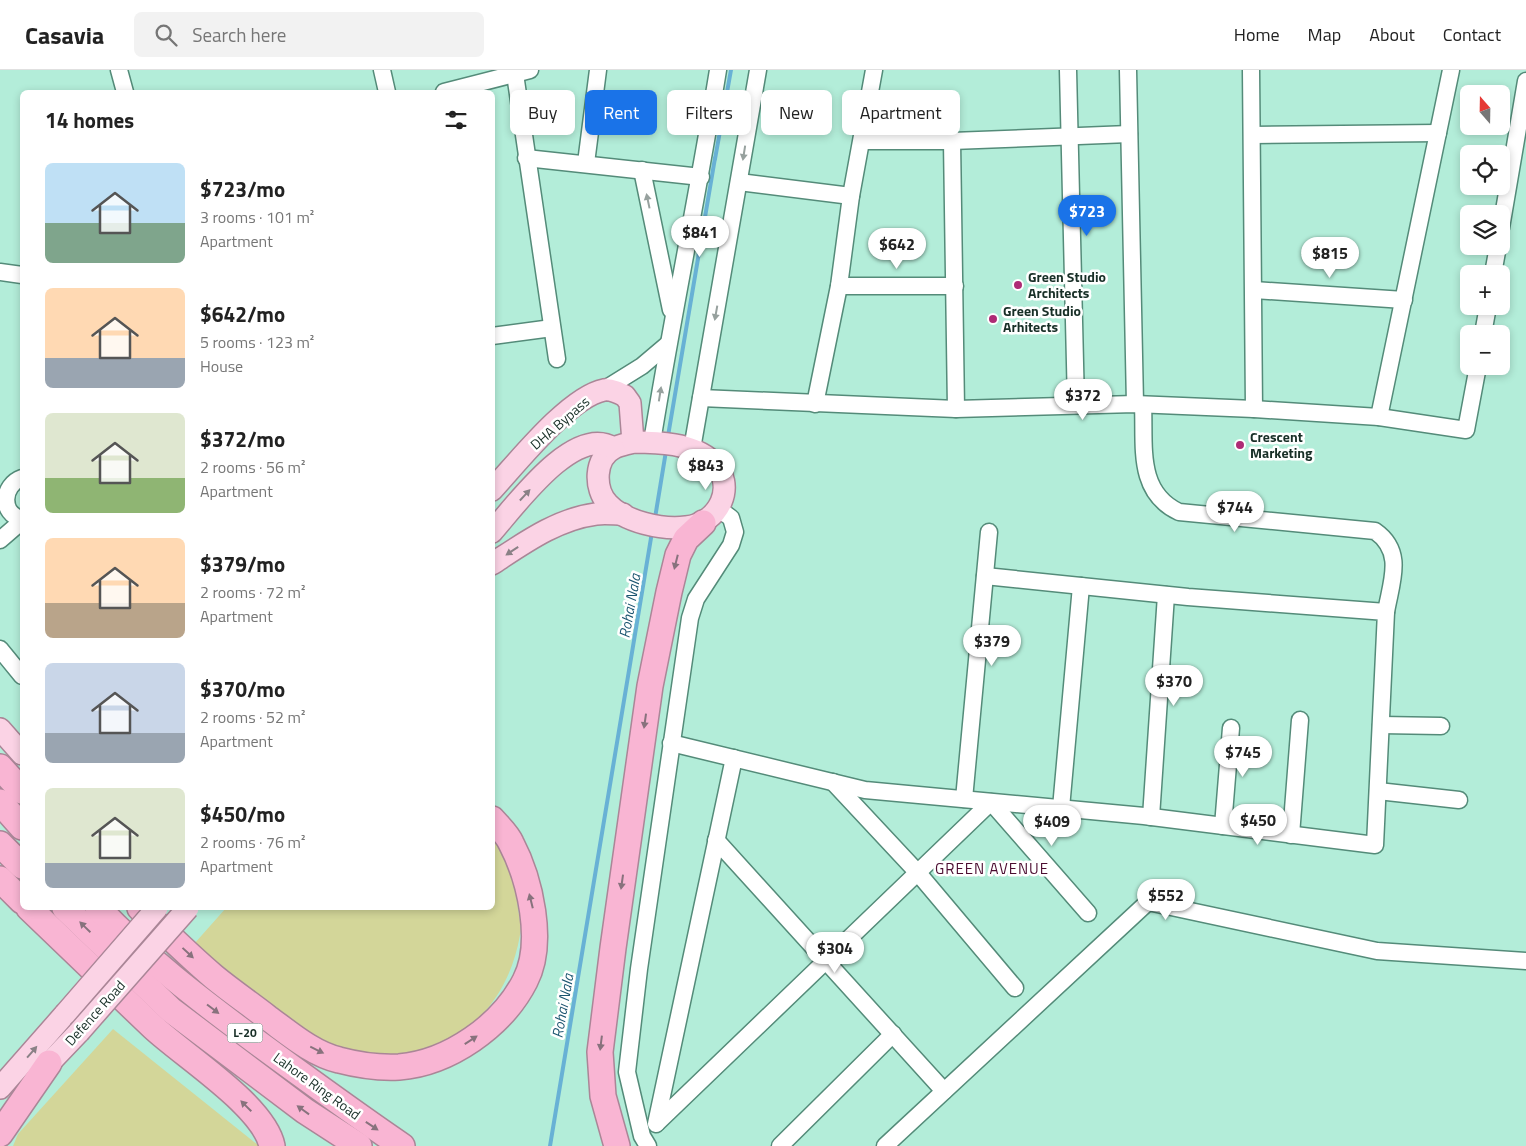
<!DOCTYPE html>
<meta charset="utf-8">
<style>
:root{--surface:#fff;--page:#f2f2f2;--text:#222;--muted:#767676;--line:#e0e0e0;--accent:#1a73e8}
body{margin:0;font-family:"Titillium Web",sans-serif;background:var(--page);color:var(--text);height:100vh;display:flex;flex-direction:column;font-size:19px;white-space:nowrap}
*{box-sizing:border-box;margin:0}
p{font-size:16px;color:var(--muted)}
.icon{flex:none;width:28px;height:28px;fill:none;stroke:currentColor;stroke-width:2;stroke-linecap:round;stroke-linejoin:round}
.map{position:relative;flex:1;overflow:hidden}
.sheet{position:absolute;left:20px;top:20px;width:475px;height:820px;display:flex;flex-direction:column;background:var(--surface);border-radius:8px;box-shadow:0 2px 8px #0003}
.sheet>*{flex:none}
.banner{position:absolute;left:510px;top:20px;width:475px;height:45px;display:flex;gap:10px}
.needle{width:32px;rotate:340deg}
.controls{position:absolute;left:1460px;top:15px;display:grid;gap:10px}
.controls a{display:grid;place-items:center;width:50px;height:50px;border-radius:8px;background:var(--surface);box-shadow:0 2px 8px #0003;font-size:25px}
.price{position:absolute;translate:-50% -42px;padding:0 11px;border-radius:18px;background:#fff;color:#222;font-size:16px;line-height:32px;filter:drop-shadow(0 1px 2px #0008)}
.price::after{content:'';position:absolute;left:50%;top:30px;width:15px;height:11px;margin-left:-8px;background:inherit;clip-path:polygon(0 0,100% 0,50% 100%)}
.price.on{background:var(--accent);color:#fff}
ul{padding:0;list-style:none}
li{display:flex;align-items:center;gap:15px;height:125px;padding:0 25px}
li span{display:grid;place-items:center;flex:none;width:140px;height:100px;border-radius:8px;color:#555}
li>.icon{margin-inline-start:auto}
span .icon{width:60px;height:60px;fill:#fffc;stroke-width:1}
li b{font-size:21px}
h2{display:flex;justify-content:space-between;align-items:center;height:60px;padding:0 25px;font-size:21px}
.tag{padding:0 18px;border-radius:8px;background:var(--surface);box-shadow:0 2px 8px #0003;font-size:18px;line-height:45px}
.tag.on{background:var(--accent);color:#fff}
header{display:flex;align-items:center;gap:30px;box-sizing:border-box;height:70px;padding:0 25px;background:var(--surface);border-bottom:1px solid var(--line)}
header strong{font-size:24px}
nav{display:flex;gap:28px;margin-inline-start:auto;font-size:18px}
.search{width:350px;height:45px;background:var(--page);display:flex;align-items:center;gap:12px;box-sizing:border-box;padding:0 18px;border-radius:8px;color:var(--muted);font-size:19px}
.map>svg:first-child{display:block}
.green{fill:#d3d699}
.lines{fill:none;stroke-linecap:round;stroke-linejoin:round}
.stream{stroke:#68b1d5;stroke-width:4}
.minor-casing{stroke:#548b79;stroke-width:19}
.major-casing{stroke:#aa8697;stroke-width:24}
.highway-casing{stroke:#aa8697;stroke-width:28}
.minor{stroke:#fff;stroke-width:16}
.major{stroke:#fbd3e5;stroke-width:21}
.highway{stroke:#f9b5d3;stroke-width:25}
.major-bridge-casing{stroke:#aa8697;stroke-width:24;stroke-linecap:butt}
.major-bridge{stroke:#fbd3e5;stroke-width:21}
.oneway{fill:#97a19e}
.oneway2{fill:#8a8186}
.oneway3{fill:#88727d}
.poi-dot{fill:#ae2b75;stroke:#fff;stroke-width:2}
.labels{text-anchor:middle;stroke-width:5;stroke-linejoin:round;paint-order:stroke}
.shield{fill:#fff;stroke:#5d6d68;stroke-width:1}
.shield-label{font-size:12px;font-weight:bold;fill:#182f27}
.poi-label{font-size:14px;font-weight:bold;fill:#182f27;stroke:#fff;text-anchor:start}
.street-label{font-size:14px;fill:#182f27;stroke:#fff}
.water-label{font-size:15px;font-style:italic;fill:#1c5670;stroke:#fff}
.neighbourhood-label{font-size:15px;letter-spacing:1px;fill:#4b0c30;stroke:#fff}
</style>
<header>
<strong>Casavia</strong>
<div class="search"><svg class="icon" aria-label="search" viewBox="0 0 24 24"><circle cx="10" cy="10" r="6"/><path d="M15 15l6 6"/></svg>Search here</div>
<nav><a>Home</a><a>Map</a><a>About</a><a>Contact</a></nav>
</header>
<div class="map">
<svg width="1526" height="1076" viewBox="0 0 1526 1076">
<rect width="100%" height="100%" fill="#b3edd9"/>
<g class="green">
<path d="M493 769C507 784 514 811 517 831 518 842 522 855 520 865 506 948 437 1001 353 983 319 976 293 951 266 930 242 912 218 893 194 874L226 838H492Z"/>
<polygon points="113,959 258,1075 258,1076 13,1076 18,1064"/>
</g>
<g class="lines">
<g class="stream">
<polyline points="715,89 731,0"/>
<polyline points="668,366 715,88"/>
<polyline points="655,448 666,381"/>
<polyline points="550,1076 652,462"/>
</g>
<g class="minor-casing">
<g id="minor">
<polyline points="119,0 125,22"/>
<polyline points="382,0 387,22"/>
<polyline points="1068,0 1076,335"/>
<polyline points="1128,0 1135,334"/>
<polyline points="1251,0 1254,339"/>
<polyline points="515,4 557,289"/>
<polyline points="444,22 530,0"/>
<polyline points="1253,65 1438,63"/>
<polyline points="863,71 952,71 1129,64"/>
<polyline points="952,71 956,339"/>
<polyline points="526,88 701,107"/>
<polyline points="586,93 598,0"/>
<polyline points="642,100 671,240"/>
<polyline points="739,112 851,126"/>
<polyline points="1501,158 1526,11"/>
<polyline points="0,202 22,205"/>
<polyline points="1493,204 1498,176"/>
<polyline points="839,216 955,216"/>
<polyline points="1254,220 1404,230"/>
<polyline points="1483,264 1488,236"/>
<polyline points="492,266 552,258"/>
<polyline points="605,319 642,296 668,274"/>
<polyline points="701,328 956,339 1135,334 1254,339 1379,347 1466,360 1478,296"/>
<polyline points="815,334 839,216 851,126 874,0"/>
<path d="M1143 335C1145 375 1136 422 1179 442L1375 461C1405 482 1391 512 1386 542"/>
<polyline points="1379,347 1451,0"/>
<path d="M652 372C672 248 698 124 718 0"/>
<polyline points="692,379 758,0"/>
<path d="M22 408C2 415 0 444 22 449"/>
<polyline points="0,470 22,451"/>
<polyline points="0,579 22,606"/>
<polyline points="1381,655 1441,656"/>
<polyline points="671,673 865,720 1144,746 1375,775 1386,542 1188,527 985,506"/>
<polyline points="833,712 918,803 1015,918"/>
<polyline points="1378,721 1459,730"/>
<polyline points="964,729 989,462"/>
<polyline points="1061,738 1081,516"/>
<polyline points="1151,747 1166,525"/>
<polyline points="1223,756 1231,658"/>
<polyline points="1291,765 1300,650"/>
<polyline points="716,770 944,1021"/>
<polyline points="657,1053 991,732 1088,843"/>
<polyline points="656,1054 734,688"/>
<polyline points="648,1076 642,1066 627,1002 639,899 690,548 696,529 731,475 735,462 731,448 719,439"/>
<polyline points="780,1076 893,964"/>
<polyline points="885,1076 1148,832 1377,881 1526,891"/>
</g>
</g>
<g class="major-casing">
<g id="major">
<path d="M633 372C658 372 692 373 712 391 738 415 719 454 686 457 662 460 625 452 608 434 594 419 594 388 614 378 620 375 627 374 633 372Z"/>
<path d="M492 420C517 393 569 327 604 320 611 319 619 323 625 326L630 333 633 372"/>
<path d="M492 462C515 436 574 354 613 378"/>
<path d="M492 494C524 473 557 449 596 444 604 443 614 444 623 444"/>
<polyline points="0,659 22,684"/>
<polyline points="38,1005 79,962"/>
<polyline points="0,1018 65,944"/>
</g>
</g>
<g class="highway-casing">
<g id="highway">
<polyline points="0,697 22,721"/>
<polyline points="0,732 22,757"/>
<polyline points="0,774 22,796"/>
<polyline points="0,809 22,831"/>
<path d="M29 838C70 877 111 917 153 957 184 986 264 1036 272 1076"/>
<polyline points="65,838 171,940 305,1041 359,1076"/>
<path d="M98 838C145 888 199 929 254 970 303 1006 352 1042 402 1076"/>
<path d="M140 838C164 861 188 885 214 907 231 921 250 934 268 948 290 964 313 984 339 990 358 995 379 998 399 997 449 993 502 956 525 911 545 873 530 809 511 773 507 764 499 757 492 749"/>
<polyline points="0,1064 49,993"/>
<polyline points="617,1076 603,1026 600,982 613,878 650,616 669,522 678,485 686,469 703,453"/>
</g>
</g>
<use href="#minor" class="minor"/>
<use href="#major" class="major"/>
<use href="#highway" class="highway"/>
<g class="major-bridge-casing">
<g id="major-bridge">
<polyline points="65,944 157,838"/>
<polyline points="79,962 188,838"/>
</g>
</g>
<use href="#major-bridge" class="major-bridge"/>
</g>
<defs><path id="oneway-solid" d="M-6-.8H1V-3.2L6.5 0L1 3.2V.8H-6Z" transform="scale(1.25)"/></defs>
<g class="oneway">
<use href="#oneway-solid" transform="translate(744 83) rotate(99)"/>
<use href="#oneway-solid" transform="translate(648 131) rotate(-102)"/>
<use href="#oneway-solid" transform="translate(716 243) rotate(100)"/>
<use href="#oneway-solid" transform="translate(660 324) rotate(-81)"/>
</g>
<g class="oneway2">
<use href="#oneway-solid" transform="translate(525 425) rotate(-47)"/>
<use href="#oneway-solid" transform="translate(512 481) rotate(146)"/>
<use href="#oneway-solid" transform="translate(32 982) rotate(-49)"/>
</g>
<g class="oneway3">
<use href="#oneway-solid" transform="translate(676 492) rotate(104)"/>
<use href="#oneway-solid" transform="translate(645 651) rotate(98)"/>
<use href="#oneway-solid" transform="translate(622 812) rotate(98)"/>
<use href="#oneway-solid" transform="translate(531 831) rotate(-104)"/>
<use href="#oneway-solid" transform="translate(85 857) rotate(-136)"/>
<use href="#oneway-solid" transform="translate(188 883) rotate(43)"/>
<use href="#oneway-solid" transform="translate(213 939) rotate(37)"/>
<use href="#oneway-solid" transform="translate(471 970) rotate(-33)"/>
<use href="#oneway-solid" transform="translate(601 973) rotate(97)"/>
<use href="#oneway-solid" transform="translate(317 980) rotate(26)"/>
<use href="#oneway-solid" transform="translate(246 1036) rotate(-135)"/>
<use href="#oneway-solid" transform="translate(303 1040) rotate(-144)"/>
<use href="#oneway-solid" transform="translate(372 1056) rotate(34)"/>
</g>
<g class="poi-dot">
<circle cx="1018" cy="215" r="5"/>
<circle cx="993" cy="249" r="5"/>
<circle cx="1240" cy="375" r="5"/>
</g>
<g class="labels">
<rect class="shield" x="227.5" y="953.5" width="35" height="19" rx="4"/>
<g class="shield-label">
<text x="245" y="967">L-20</text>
</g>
<g class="poi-label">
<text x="1028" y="212">Green Studio<tspan x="1028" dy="16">Architects</tspan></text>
<text x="1003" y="246">Green Studio<tspan x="1003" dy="16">Arhitects</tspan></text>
<text x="1250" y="372">Crescent<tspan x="1250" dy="16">Marketing</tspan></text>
</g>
<g class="street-label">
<text transform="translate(560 353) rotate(-41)" y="5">DHA Bypass</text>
<text transform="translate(95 943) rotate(-48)" y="5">Defence Road</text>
<text transform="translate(317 1016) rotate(36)" y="5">Lahore Ring Road</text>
</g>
<g class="water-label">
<text transform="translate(630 536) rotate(-80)" y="5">Rohai Nala</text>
<text transform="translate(563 936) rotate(-80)" y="5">Rohai Nala</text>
</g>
<g class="neighbourhood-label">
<text x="992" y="804">GREEN AVENUE</text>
</g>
</g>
</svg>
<div class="controls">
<a><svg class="needle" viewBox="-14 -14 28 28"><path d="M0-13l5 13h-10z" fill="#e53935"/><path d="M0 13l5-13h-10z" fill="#767676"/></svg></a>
<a><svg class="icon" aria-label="locate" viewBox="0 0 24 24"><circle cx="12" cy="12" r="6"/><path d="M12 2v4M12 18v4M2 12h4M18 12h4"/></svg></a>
<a><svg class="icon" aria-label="layers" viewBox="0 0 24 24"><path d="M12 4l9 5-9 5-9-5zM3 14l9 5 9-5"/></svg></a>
<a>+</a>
<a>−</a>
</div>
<b class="price on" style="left:1087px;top:167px">$723</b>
<b class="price" style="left:700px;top:188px">$841</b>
<b class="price" style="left:897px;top:200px">$642</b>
<b class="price" style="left:1330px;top:209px">$815</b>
<b class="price" style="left:1083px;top:351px">$372</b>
<b class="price" style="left:706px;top:421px">$843</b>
<b class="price" style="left:1235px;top:463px">$744</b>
<b class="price" style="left:992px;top:597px">$379</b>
<b class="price" style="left:1174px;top:637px">$370</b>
<b class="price" style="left:1243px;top:708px">$745</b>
<b class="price" style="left:1258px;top:776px">$450</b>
<b class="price" style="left:1052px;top:777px">$409</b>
<b class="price" style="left:1166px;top:851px">$552</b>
<b class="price" style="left:835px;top:904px">$304</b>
<div class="banner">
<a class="tag">Buy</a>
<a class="tag on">Rent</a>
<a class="tag">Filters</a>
<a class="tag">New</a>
<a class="tag">Apartment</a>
</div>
<section class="sheet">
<h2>14 homes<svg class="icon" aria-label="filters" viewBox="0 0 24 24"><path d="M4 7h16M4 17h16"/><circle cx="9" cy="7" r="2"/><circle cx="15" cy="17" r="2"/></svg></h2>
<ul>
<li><span style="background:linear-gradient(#bfe0f5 60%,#7fa58c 0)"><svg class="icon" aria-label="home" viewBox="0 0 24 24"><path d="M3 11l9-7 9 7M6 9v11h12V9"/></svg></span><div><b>$723/mo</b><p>3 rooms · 101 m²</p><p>Apartment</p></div></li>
<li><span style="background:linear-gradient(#ffd9b3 70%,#9aa5b1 0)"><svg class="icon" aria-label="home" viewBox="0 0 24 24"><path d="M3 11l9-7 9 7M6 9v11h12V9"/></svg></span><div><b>$642/mo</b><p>5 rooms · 123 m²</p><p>House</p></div></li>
<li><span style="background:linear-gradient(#dfe7d0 65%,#8fb573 0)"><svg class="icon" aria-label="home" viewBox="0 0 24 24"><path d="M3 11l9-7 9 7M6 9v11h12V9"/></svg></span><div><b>$372/mo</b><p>2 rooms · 56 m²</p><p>Apartment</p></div></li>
<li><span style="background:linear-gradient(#ffd9b3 65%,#b9a48a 0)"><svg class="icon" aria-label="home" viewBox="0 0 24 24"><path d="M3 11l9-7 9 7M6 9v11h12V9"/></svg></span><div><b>$379/mo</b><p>2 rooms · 72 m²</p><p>Apartment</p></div></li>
<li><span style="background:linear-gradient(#c9d6e8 70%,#9aa5b1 0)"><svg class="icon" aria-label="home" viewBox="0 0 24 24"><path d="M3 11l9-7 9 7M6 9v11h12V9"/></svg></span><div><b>$370/mo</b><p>2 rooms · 52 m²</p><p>Apartment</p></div></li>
<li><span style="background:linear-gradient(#dfe7d0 75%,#9aa5b1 0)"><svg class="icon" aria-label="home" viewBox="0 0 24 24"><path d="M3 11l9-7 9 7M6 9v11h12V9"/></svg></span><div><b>$450/mo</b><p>2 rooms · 76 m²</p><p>Apartment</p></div></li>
</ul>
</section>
</div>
